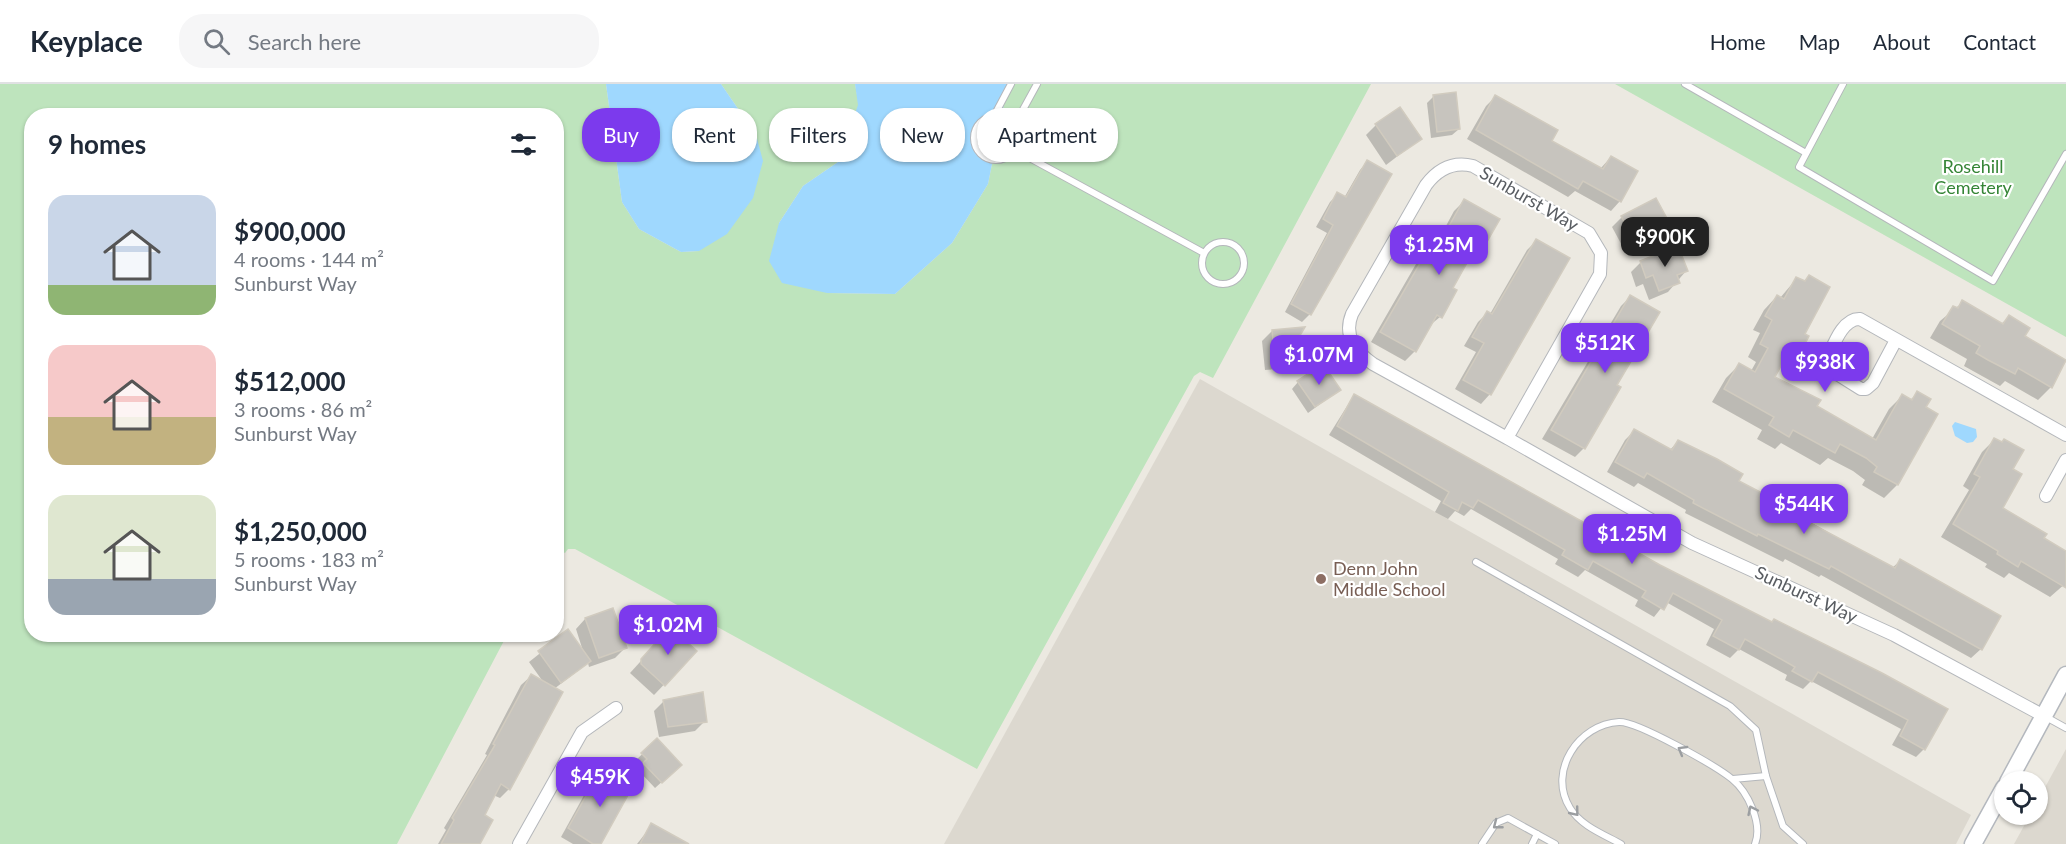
<!DOCTYPE html>
<meta charset="utf-8">
<style>
:root{--surface:#fff;--page:#f6f6f7;--text:#1f2937;--muted:#747a83;--line:#e0e1e3;--accent:#7c3aed}
body{margin:0;font-family:Lato,sans-serif;background:var(--page);color:var(--text);height:100vh;display:flex;flex-direction:column;font-size:22px;white-space:nowrap}
*{box-sizing:border-box;margin:0}
p{font-size:20px;color:var(--muted)}
.icon{flex:none;width:33px;height:33px;fill:none;stroke:currentColor;stroke-width:2;stroke-linecap:round;stroke-linejoin:round}
.map{position:relative;flex:1;overflow:hidden}
.panel{position:absolute;left:24px;top:24px;width:540px;height:534px;display:flex;flex-direction:column;background:var(--surface);border-radius:24px;box-shadow:0 2px 4px #0004}
.panel>*{flex:none}
.hud{position:absolute;left:582px;top:24px;width:570px;height:54px;display:flex;gap:12px}
.buttons{position:absolute;left:1994px;top:687px;display:grid;gap:12px}
.buttons a{display:grid;place-items:center;width:54px;height:54px;border-radius:50%;background:var(--surface);box-shadow:0 2px 4px #0004;font-size:30px}
.price{position:absolute;translate:-50% -51px;padding:0 14px;border-radius:12px;background:var(--accent);color:#fff;font-size:20px;line-height:39px;filter:drop-shadow(0 2px 3px #0008)}
.price::after{content:'';position:absolute;left:50%;top:36px;width:18px;height:14px;margin-left:-9px;background:inherit;clip-path:polygon(0 0,100% 0,50% 100%)}
.price.selected{background:#222;color:#fff}
ul{padding:0;list-style:none}
li{display:flex;align-items:center;gap:18px;height:150px;padding:0 24px}
li span{display:grid;place-items:center;flex:none;width:168px;height:120px;border-radius:18px;color:#555}
li>.icon{margin-inline-start:auto}
span .icon{width:72px;height:72px;fill:#fffc;stroke-width:1}
li b{font-size:26px}
h2{display:flex;justify-content:space-between;align-items:center;height:72px;padding:0 24px;font-size:26px}
.tag{padding:0 21px;border-radius:24px;background:var(--surface);box-shadow:0 2px 4px #0004;font-size:21px;line-height:54px}
.tag.selected{background:var(--accent);color:#fff}
header{display:flex;align-items:center;gap:36px;box-sizing:border-box;height:84px;padding:0 30px;background:var(--surface);border-bottom:2px solid var(--line)}
header strong{font-size:28px}
nav{display:flex;gap:33px;margin-inline-start:auto;font-size:21px}
.search{width:420px;height:54px;background:var(--page);display:flex;align-items:center;gap:15px;box-sizing:border-box;padding:0 21px;border-radius:24px;color:var(--muted);font-size:22px}
.map>svg:first-child{display:block}
.education{fill:#dcd8cf}
.green{fill:#bee4bd}
.water{fill:#9fd8fe}
.shadow{fill:#0003}
.building{fill:#c7c4be;stroke:#d1cbbf;stroke-width:1.5}
.lines{fill:none;stroke-linecap:round;stroke-linejoin:round}
.lane-casing{stroke:#b4b7bb;stroke-width:8}
.street-casing{stroke:#b4b7bb;stroke-width:14}
.secondary-casing{stroke:#b4b8be;stroke-width:19}
.lane{stroke:#fff;stroke-width:6}
.street{stroke:#fff;stroke-width:12}
.secondary{stroke:#fff;stroke-width:16}
.oneway{stroke:#9b9ea1}
.education-dot{fill:#8d6e63;stroke:#fff;stroke-width:2}
.labels{text-anchor:middle;stroke-width:4.5;stroke-linejoin:round;paint-order:stroke}
.park-label{font-size:18px;fill:#358536;stroke:#fff}
.street-label{font-size:18px;fill:#595d62;stroke:#fff}
.education-label{font-size:18px;fill:#785e54;stroke:#fff;text-anchor:start}
</style>
<header>
<strong>Keyplace</strong>
<div class="search"><svg class="icon" aria-label="search" viewBox="0 0 24 24"><circle cx="10" cy="10" r="6"/><path d="M15 15l6 6"/></svg>Search here</div>
<nav><a>Home</a><a>Map</a><a>About</a><a>Contact</a></nav>
</header>
<div class="map">
<svg width="2066" height="760" viewBox="0 0 2066 760">
<rect width="100%" height="100%" fill="#ece9e1"/>
<g class="education">
<polygon points="1200,295 1971,731 1956,760 944,760"/>
<polygon points="2066,665 2066,760 2014,760 2030,731 2037,730 2037,718"/>
</g>
<g class="green">
<polygon points="0,0 606,0 622,118 639,145 681,168 699,167 756,51 721,0 855,0 859,21 838,78 803,102 779,139 827,209 895,210 952,159 988,100 1008,0 1371,0 1213,294 1200,288 1194,292 977,685 575,465 568,465 565,469 557,465 556,32 32,32 32,550 507,551 397,760 0,760"/>
<polygon points="1615,0 2066,0 2066,253"/>
</g>
<g class="water">
<polygon points="606,0 721,0 756,51 763,77 753,114 727,150 699,167 681,168 639,145 622,118"/>
<polygon points="855,0 1008,0 988,100 952,159 895,210 827,209 782,199 769,177 779,139 803,102 838,78 858,21"/>
<polygon points="1955,338 1976,345 1977,353 1973,358 1967,359 1955,352 1952,342"/>
</g>
<g class="shadow">
<polygon points="1434,12 1459,45 1452,51 1431,54 1427,19"/>
<polygon points="1495,13 1550,58 1600,85 1611,73 1636,88 1620,117 1611,127 1575,107 1568,113 1467,55 1486,22"/>
<polygon points="1376,41 1420,55 1386,81 1366,51"/>
<polygon points="1367,78 1390,91 1310,230 1302,238 1285,228 1327,149 1316,143 1330,118 1338,110 1344,114 1360,86"/>
<polygon points="1464,117 1483,162 1473,172 1470,170 1451,205 1440,233 1429,242 1415,267 1405,277 1371,258 1427,161 1437,152 1440,153 1454,127"/>
<polygon points="1622,133 1668,140 1658,150 1625,167 1612,143"/>
<polygon points="1536,157 1490,310 1481,320 1455,305 1476,268 1464,262 1478,238 1487,229 1490,230 1527,166"/>
<polygon points="1641,178 1686,187 1668,208 1649,216 1643,200 1636,203 1631,188"/>
<polygon points="1809,193 1803,251 1807,253 1802,263 1788,277 1784,274 1773,294 1815,323 1872,355 1889,325 1902,312 1910,316 1918,309 1924,324 1936,331 1897,401 1884,414 1862,401 1865,396 1853,387 1828,374 1820,381 1781,359 1775,365 1757,355 1762,346 1712,318 1726,294 1739,281 1751,287 1756,278 1748,273 1760,249 1753,246 1764,226 1777,212 1780,214 1797,194 1803,198"/>
<polygon points="1630,213 1584,364 1575,373 1542,355 1621,222"/>
<polygon points="1963,218 2001,240 2009,233 2023,252 2066,277 2051,303 2038,316 2005,297 2000,302 1964,282 1967,275 1930,254 1940,237"/>
<polygon points="1272,247 1296,255 1314,273 1304,283 1265,286 1262,257"/>
<polygon points="1298,298 1339,306 1308,329 1292,305"/>
<polygon points="1354,311 1659,483 1946,626 1924,665 1916,673 1892,661 1901,645 1811,597 1803,605 1785,596 1787,591 1739,565 1730,574 1706,561 1714,545 1666,518 1654,533 1635,522 1638,516 1585,486 1578,493 1555,480 1558,475 1471,425 1464,432 1455,427 1448,435 1435,428 1441,417 1329,351"/>
<polygon points="1634,347 1670,366 1678,357 1737,397 1892,484 1900,477 1981,565 1971,574 1821,491 1819,493 1785,475 1783,478 1685,429 1686,426 1638,399 1634,403 1607,388 1625,356"/>
<polygon points="1994,356 2011,386 2001,425 2066,469 2066,499 2050,513 2009,489 2004,494 1985,483 1987,480 1941,453 1969,406 1963,402 1982,368"/>
<polygon points="585,535 625,564 615,574 589,583 588,579 554,605 509,705 500,714 493,711 483,732 478,760 438,760 446,746 444,744 487,671 485,670 521,601 531,592 544,599 529,578 568,547 583,567 576,545"/>
<polygon points="661,555 695,568 654,611 630,589"/>
<polygon points="664,617 705,637 695,647 659,653 654,627"/>
<polygon points="657,656 674,687 655,704 638,686 642,682 636,676"/>
<polygon points="601,687 599,760 573,760 561,753 593,695"/>
<polygon points="652,741 676,760 637,760"/>
</g>
<g class="building">
<polygon points="1456,8 1460,45 1437,48 1433,11"/>
<polygon points="1495,11 1558,46 1552,57 1603,85 1611,72 1638,87 1621,118 1583,97 1578,105 1476,46"/>
<polygon points="1400,23 1422,55 1397,72 1375,40"/>
<polygon points="1367,76 1392,90 1311,231 1291,220 1333,141 1323,135 1337,108 1346,113"/>
<polygon points="1656,114 1670,140 1635,158 1621,132"/>
<polygon points="1464,115 1500,135 1484,163 1478,159 1453,204 1457,206 1442,234 1437,231 1416,268 1380,248 1437,150 1443,153"/>
<polygon points="1536,155 1570,174 1491,311 1463,296 1484,259 1472,253 1487,227 1492,230"/>
<polygon points="1678,162 1688,187 1677,191 1680,199 1659,207 1653,191 1646,194 1640,177"/>
<polygon points="1809,191 1830,203 1805,250 1809,252 1803,264 1793,259 1775,293 1821,316 1817,322 1876,356 1902,310 1912,316 1917,307 1931,315 1926,323 1938,330 1898,401 1874,388 1877,383 1866,374 1840,360 1835,369 1793,346 1789,353 1769,341 1774,333 1724,305 1739,279 1755,288 1768,264 1760,260 1772,236 1765,232 1777,211 1784,215 1796,193 1805,197"/>
<polygon points="1630,211 1660,228 1617,301 1621,303 1585,365 1551,346"/>
<polygon points="1962,216 2003,240 2009,231 2030,244 2025,252 2066,276 2052,304 2018,284 2015,290 1988,276 1976,269 1980,262 1942,240 1953,222 1958,224"/>
<polygon points="1305,243 1299,253 1314,252 1316,273 1275,277 1272,246"/>
<polygon points="1323,280 1341,306 1315,323 1297,297"/>
<polygon points="1354,310 1660,481 1772,538 1774,535 1882,589 1948,625 1925,666 1900,652 1908,636 1818,588 1812,598 1792,587 1795,583 1745,555 1739,566 1713,552 1722,536 1673,509 1664,526 1642,513 1646,507 1593,477 1588,486 1562,471 1565,466 1478,416 1473,424 1462,418 1458,427 1443,419 1449,408 1337,342"/>
<polygon points="1634,345 1672,366 1678,356 1717,375 1743,390 1739,397 1812,435 1810,439 1895,484 1900,475 2001,532 1982,566 1831,482 1829,485 1758,450 1757,452 1693,419 1694,416 1647,389 1644,394 1615,378"/>
<polygon points="1994,354 2002,358 2004,355 2024,366 2013,385 2022,390 2003,424 2047,450 2044,454 2066,467 2066,504 2021,477 2018,483 1997,470 1998,467 1953,440 1980,393 1974,390"/>
<polygon points="613,524 627,564 599,574 585,534"/>
<polygon points="670,543 697,567 665,602 641,580 641,575"/>
<polygon points="568,545 591,577 561,599 538,567"/>
<polygon points="531,590 563,608 510,706 501,700 489,723 485,731 493,736 480,760 441,760 454,736 452,734 495,661 493,660"/>
<polygon points="703,608 707,638 668,643 663,616"/>
<polygon points="657,654 682,681 662,699 643,679 647,675 641,669"/>
<polygon points="601,685 633,702 601,760 593,760 568,744"/>
<polygon points="651,739 689,760 640,760"/>
</g>
<g class="lines">
<g class="lane-casing">
<g id="lane">
<polyline points="1685,0 1806,69"/>
<polyline points="1843,0 1799,83 1993,197 2066,70"/>
<polyline points="994,32 1011,0"/>
<circle cx="996" cy="54" r="22"/>
<polyline points="1014,42 1037,0"/>
<polyline points="1015,66 1204,169"/>
<circle cx="1223" cy="179" r="21"/>
<polyline points="1476,478 1730,622 1756,646 1766,692 1783,742 1803,760"/>
<polyline points="2046,633 2066,644"/>
<polyline points="1733,695 1766,692"/>
<polyline points="1482,760 1496,739 1508,734 1555,760"/>
<polyline points="1532,760 1537,750"/>
<path d="M1621 760C1603 750 1581 742 1570 724 1547 687 1579 640 1619 638 1637 637 1716 682 1732 695 1748 708 1763 740 1755 760"/>
</g>
</g>
<g class="street-casing">
<g id="street">
<path d="M1896 256 1873 299 1866 305H1861L1826 283V277C1833 263 1842 234 1860 235L2066 351"/>
<path d="M1507 354 1373 280C1356 268 1343 252 1352 230L1426 101C1438 85 1453 77 1473 82L1589 149 1601 169 1600 190 1507 354 1692 459 1894 551 2044 632"/>
<polyline points="2046,412 2066,376"/>
<polyline points="519,760 582,648 616,624"/>
</g>
</g>
<g class="secondary-casing">
<g id="secondary">
<polyline points="2008,698 2066,591"/>
<polyline points="1973,760 2004,704"/>
</g>
</g>
<use href="#lane" class="lane"/>
<use href="#street" class="street"/>
<use href="#secondary" class="secondary"/>
</g>
<defs><path id="oneway-chevron" d="M-2-3.5L2.5 0L-2 3.5" fill="none" stroke-width="1.6" stroke-linecap="round" stroke-linejoin="round" transform="scale(1.5)"/></defs>
<g class="oneway">
<use href="#oneway-chevron" transform="translate(1682 666) rotate(-150)"/>
<use href="#oneway-chevron" transform="translate(1752 726) rotate(-115)"/>
<use href="#oneway-chevron" transform="translate(1575 728) rotate(51)"/>
<use href="#oneway-chevron" transform="translate(1497 741) rotate(142)"/>
</g>
<circle class="education-dot" cx="1321" cy="495" r="6"/>
<g class="labels">
<g class="park-label">
<text x="1973" y="89">Rosehill<tspan x="1973" dy="21">Cemetery</tspan></text>
</g>
<g class="street-label">
<text transform="translate(1529 115) rotate(30)" y="6">Sunburst Way</text>
<text transform="translate(1806 511) rotate(25)" y="6">Sunburst Way</text>
</g>
<g class="education-label">
<text x="1333" y="491">Denn John<tspan x="1333" dy="21">Middle School</tspan></text>
</g>
</g>
</svg>
<div class="buttons">
<a><svg class="icon" aria-label="locate" viewBox="0 0 24 24"><circle cx="12" cy="12" r="6"/><path d="M12 2v4M12 18v4M2 12h4M18 12h4"/></svg></a>
</div>
<b class="price selected" style="left:1665px;top:184px">$900K</b>
<b class="price" style="left:1439px;top:192px">$1.25M</b>
<b class="price" style="left:1605px;top:290px">$512K</b>
<b class="price" style="left:1319px;top:302px">$1.07M</b>
<b class="price" style="left:1825px;top:309px">$938K</b>
<b class="price" style="left:1804px;top:451px">$544K</b>
<b class="price" style="left:1632px;top:481px">$1.25M</b>
<b class="price" style="left:668px;top:572px">$1.02M</b>
<b class="price" style="left:600px;top:724px">$459K</b>
<div class="hud">
<a class="tag selected">Buy</a>
<a class="tag">Rent</a>
<a class="tag">Filters</a>
<a class="tag">New</a>
<a class="tag">Apartment</a>
</div>
<section class="panel">
<h2>9 homes<svg class="icon" aria-label="filters" viewBox="0 0 24 24"><path d="M4 7h16M4 17h16"/><circle cx="9" cy="7" r="2"/><circle cx="15" cy="17" r="2"/></svg></h2>
<ul>
<li><span style="background:linear-gradient(#c9d6e8 75%,#8fb573 0)"><svg class="icon" aria-label="home" viewBox="0 0 24 24"><path d="M3 11l9-7 9 7M6 9v11h12V9"/></svg></span><div><b>$900,000</b><p>4 rooms · 144 m²</p><p>Sunburst Way</p></div></li>
<li><span style="background:linear-gradient(#f6c9c9 60%,#c2b280 0)"><svg class="icon" aria-label="home" viewBox="0 0 24 24"><path d="M3 11l9-7 9 7M6 9v11h12V9"/></svg></span><div><b>$512,000</b><p>3 rooms · 86 m²</p><p>Sunburst Way</p></div></li>
<li><span style="background:linear-gradient(#dfe7d0 70%,#9aa5b1 0)"><svg class="icon" aria-label="home" viewBox="0 0 24 24"><path d="M3 11l9-7 9 7M6 9v11h12V9"/></svg></span><div><b>$1,250,000</b><p>5 rooms · 183 m²</p><p>Sunburst Way</p></div></li>
</ul>
</section>
</div>
